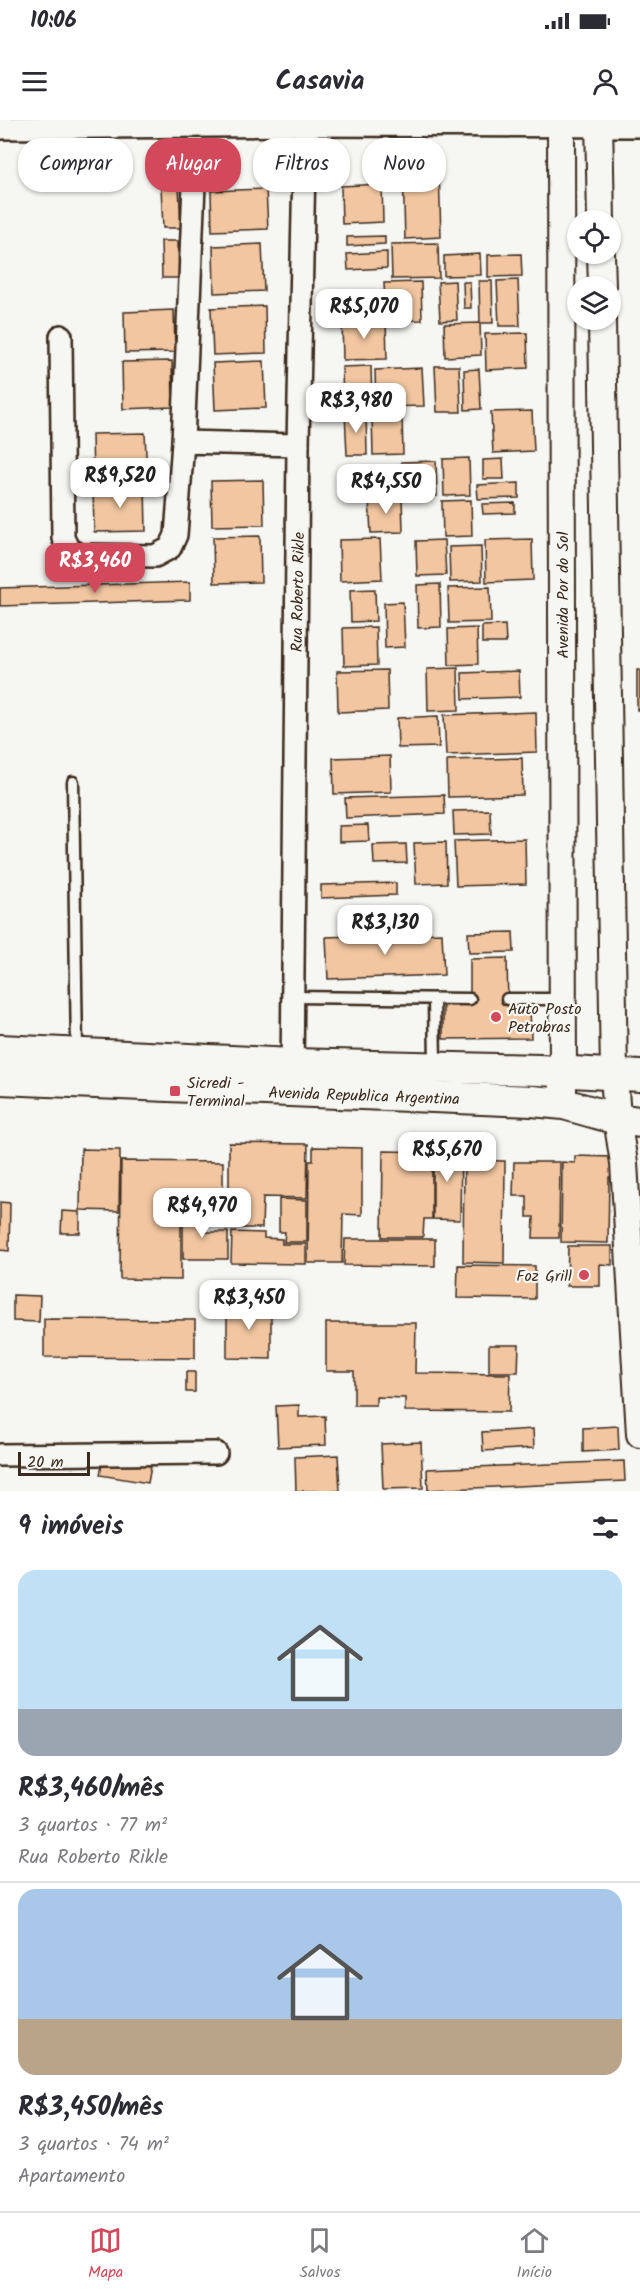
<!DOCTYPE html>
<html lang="pt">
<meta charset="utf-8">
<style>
:root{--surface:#fff;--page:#f7f7f7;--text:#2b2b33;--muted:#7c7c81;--line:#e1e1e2;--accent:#d1495b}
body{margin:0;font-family:Kalam,sans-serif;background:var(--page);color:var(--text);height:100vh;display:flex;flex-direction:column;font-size:22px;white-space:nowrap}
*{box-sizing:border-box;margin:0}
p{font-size:20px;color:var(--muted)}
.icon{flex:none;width:33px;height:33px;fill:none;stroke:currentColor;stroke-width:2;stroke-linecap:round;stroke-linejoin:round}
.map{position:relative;height:1371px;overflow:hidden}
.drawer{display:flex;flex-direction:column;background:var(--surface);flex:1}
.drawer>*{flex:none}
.top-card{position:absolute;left:18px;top:18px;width:604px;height:54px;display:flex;gap:12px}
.buttons{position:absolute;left:567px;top:90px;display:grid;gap:12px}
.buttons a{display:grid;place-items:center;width:54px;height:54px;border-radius:50%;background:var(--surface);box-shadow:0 2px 4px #0004;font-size:30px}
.scale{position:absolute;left:18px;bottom:15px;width:72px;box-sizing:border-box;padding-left:6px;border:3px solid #3b2a1e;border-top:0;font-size:16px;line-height:21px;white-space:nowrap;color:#3b2a1e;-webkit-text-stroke:4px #f6f6f2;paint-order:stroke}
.price{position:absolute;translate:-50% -51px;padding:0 14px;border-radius:12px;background:#fff;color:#222;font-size:20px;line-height:39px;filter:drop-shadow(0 2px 3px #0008)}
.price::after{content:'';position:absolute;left:50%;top:36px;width:18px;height:14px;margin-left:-9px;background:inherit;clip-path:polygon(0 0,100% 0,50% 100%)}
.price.on{background:var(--accent);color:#fff}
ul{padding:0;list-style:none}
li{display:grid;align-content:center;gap:12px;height:318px;padding:0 18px}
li+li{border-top:2px solid var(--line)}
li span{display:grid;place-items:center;height:186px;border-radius:18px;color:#555}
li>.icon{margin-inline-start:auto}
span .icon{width:108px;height:108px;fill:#fffc;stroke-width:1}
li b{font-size:26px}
h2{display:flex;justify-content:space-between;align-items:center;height:72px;padding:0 18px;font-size:26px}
.pill{padding:0 21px;border-radius:24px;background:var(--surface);box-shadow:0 2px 4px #0004;font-size:21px;line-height:54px}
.pill.on{background:var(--accent);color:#fff}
.status{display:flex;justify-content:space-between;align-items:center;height:42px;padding:0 30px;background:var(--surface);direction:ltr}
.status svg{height:16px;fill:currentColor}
header{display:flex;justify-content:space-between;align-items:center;height:78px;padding:0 18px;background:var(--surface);font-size:27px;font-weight:700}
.dock{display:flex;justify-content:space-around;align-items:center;height:84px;border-top:2px solid var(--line);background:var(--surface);font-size:16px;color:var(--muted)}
.dock a{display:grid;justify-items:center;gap:3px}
.dock .on{color:var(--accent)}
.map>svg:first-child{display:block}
.building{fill:#f1c6a0;stroke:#3b2a1e;stroke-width:1.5}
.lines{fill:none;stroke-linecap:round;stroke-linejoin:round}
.service-casing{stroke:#3b2a1e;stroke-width:15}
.minor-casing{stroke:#3b2a1e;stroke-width:26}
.tertiary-casing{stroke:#3b2a1e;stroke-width:30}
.secondary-casing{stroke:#3b2a1e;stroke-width:34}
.service{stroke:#f6f6f2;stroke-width:10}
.minor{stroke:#f6f6f2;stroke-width:21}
.tertiary{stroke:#f6f6f2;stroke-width:26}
.secondary{stroke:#f6f6f2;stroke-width:30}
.poi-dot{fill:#d1495b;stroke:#f6f6f2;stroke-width:2}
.labels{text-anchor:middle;stroke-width:4.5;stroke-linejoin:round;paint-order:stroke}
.street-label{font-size:16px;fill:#3b2a1e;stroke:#f6f6f2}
.poi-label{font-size:16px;fill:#3b2a1e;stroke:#f6f6f2;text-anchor:start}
</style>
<div class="status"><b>10:06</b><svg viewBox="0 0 49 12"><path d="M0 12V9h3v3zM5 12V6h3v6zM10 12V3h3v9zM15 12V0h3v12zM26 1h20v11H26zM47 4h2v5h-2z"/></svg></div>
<header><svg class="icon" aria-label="menu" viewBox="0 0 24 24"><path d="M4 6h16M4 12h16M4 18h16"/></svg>Casavia<svg class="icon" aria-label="person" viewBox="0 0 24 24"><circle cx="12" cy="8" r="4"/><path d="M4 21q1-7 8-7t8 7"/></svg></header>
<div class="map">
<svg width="640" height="1371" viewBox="0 0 640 1371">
<rect width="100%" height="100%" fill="#f6f6f2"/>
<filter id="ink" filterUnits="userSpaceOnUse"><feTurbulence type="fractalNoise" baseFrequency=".0167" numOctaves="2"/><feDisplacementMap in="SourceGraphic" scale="12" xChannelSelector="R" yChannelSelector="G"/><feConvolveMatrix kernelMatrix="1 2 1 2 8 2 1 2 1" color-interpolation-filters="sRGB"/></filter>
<g filter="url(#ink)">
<g class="building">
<polygon points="439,49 441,117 405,119 403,51"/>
<polygon points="382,64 383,102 342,104 341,66"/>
<polygon points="179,66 181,108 163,108 161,67"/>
<polygon points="266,69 268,109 212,111 211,71"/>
<polygon points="385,116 385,124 347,126 347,117"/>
<polygon points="161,121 178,121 179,158 162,158"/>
<polygon points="438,123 439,158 392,159 391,124"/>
<polygon points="262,124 264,171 214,173 213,126"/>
<polygon points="387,132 387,148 348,150 347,134"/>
<polygon points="480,134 481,155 444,156 444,136"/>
<polygon points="521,134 522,156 488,157 488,135"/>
<polygon points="518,160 520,206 499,206 497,161"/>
<polygon points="455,161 457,200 440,201 438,162"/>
<polygon points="479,161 492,161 493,203 480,203"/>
<polygon points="421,162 422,200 386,201 384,163"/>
<polygon points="463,162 470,162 471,188 464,188"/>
<polygon points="265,186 266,233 213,235 211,188"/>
<polygon points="174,190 175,232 125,233 124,192"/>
<polygon points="386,201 387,239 343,240 342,202"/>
<polygon points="480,203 481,235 445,237 444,204"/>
<polygon points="527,213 528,248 486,250 485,214"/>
<polygon points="172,241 173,287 123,289 122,242"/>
<polygon points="264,241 266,288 215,290 213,243"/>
<polygon points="371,246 372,286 343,287 342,247"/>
<polygon points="435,246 459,246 461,292 437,292"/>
<polygon points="422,248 424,286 376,287 375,250"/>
<polygon points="479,249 481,289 465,290 464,250"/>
<polygon points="532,291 534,331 493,333 491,292"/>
<polygon points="366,292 367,335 347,335 345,293"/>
<polygon points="402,294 403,334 373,335 372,295"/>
<polygon points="145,313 147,356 93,358 92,314"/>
<polygon points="469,338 470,375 444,376 443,339"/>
<polygon points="503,339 504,359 483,359 483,340"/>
<polygon points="436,341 437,376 402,377 401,342"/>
<polygon points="263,360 264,405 212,406 211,361"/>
<polygon points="519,363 519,378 478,379 477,365"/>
<polygon points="145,365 146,411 94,412 93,367"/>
<polygon points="402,377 403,412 371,413 369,378"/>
<polygon points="471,380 472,416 443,417 442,381"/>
<polygon points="515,383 515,393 483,394 482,384"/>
<polygon points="260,416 261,462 214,463 213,417"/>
<polygon points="380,419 382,459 340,461 339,420"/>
<polygon points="532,419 533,460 486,462 485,420"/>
<polygon points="444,420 446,455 417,456 416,421"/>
<polygon points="481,426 482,461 450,462 449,427"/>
<polygon points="190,462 190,480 0,486 0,468"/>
<polygon points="440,464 441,507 418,508 417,465"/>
<polygon points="490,467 491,502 449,503 448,468"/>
<polygon points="375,469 376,501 351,502 350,470"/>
<polygon points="403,482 405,527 385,528 384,483"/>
<polygon points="505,505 506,523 482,523 482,506"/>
<polygon points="376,507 377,545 344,546 343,508"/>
<polygon points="477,508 478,544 449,545 448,509"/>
<polygon points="458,548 459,590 428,591 427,549"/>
<polygon points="387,550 388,590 338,592 337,551"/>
<rect x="637" y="550" width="3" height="40"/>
<polygon points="519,551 520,577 463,579 462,553"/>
<polygon points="536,592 537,632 446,635 444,595"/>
<polygon points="438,596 439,627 398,628 397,598"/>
<polygon points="390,636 391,672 334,674 333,638"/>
<polygon points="522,638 523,675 448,677 447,640"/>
<polygon points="444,675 445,694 346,698 345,678"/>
<polygon points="490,690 491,714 454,715 453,691"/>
<polygon points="368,705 369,721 339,722 339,706"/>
<polygon points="525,719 526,764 456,766 454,721"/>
<polygon points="446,722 447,763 416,764 414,723"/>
<polygon points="406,724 407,743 374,744 373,725"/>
<polygon points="396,763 396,775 321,778 321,765"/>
<polygon points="513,812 514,832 469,833 468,813"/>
<polygon points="442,813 444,855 328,859 326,817"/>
<polygon points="507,838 508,885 530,885 531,918 443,919 443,883 470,883 470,839"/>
<polygon points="229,1023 308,1024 307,1078 263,1077 262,1108 229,1108"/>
<polygon points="313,1027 362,1028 362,1095 343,1094 342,1143 308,1143 309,1041 313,1041"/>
<polygon points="433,1027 461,1027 460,1100 433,1099"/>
<polygon points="81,1029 120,1030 119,1091 80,1090"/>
<polygon points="383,1031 432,1032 432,1099 424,1099 423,1117 382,1117"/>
<polygon points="575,1036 612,1037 612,1057 609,1057 608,1123 561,1122 562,1042 575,1043"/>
<polygon points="464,1040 505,1041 504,1143 463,1142"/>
<polygon points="121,1041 223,1042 223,1087 181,1087 181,1160 120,1159"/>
<polygon points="514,1042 560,1042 559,1118 533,1118 534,1097 527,1097 527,1076 513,1076"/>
<polygon points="279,1079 307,1080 307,1122 284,1122 285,1112 279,1112"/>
<polygon points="0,1082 10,1083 9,1131 0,1130"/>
<polygon points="183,1090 204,1090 204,1112 228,1112 228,1139 183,1139"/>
<polygon points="62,1091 80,1092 80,1113 61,1113"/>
<polygon points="232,1112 264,1113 264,1118 282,1119 282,1124 306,1124 306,1144 231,1143"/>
<polygon points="345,1119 435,1119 435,1146 344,1145"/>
<polygon points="568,1126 612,1126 612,1145 600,1144 600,1166 567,1166"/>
<polygon points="458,1145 535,1146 535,1179 457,1178"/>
<polygon points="13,1175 40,1176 39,1202 13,1201"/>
<polygon points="227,1184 271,1184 271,1239 227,1238"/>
<polygon points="44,1199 195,1200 195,1238 44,1237"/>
<polygon points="326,1203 416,1203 415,1253 510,1254 509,1292 405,1291 405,1278 376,1277 376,1285 354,1285 354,1251 326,1251"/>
<polygon points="489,1225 519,1225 518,1252 489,1252"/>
<rect x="186" y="1252" width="9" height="20"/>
<polygon points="299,1285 299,1297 325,1296 326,1325 278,1327 276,1286"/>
<polygon points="618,1306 619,1330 583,1332 583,1308"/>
<polygon points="533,1309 534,1328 483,1331 482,1312"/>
<polygon points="421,1322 423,1368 383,1369 381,1324"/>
<polygon points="338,1335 340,1371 296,1371 295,1337"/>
<polygon points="103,1338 151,1346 148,1363 100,1355"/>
<polygon points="624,1341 625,1361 428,1370 427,1349"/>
</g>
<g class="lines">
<g class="service-casing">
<g id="service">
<polyline points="73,662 77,931"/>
<polyline points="292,877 470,879"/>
<polyline points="434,879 435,944"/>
<polyline points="507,879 563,879"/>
</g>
</g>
<g class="minor-casing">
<g id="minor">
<polyline points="0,8 305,5 640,6"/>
<polyline points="61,216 63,418 69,430 81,435 155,436 170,428 176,415 183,322 298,325"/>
<polyline points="183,322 194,65"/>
<polyline points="292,956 298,325 305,0"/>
<polyline points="0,1335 216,1333"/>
</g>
</g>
<g class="tertiary-casing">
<g id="tertiary">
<polyline points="561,0 563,972"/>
<polyline points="599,0 601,100"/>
<polyline points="601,134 602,166"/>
<polyline points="602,200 614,954 617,999 624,1043 640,1314"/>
</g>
</g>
<g class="secondary-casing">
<g id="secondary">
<polyline points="0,930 292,944 539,950 640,956"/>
<polyline points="0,959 532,981 564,984 617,999 640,1002"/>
</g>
</g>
<use href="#service" class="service"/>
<use href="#minor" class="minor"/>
<use href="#tertiary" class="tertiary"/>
<use href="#secondary" class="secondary"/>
</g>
</g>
<g class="poi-dot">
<circle cx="496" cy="897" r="6"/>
<rect x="169" y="965" width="12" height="12" rx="3"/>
<circle cx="584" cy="1155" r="6"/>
</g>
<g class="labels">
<g class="street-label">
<text transform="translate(297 472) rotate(-89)" y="6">Rua Roberto Rikle</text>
<text transform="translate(562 475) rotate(-90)" y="6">Avenida Por do Sol</text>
<text transform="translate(364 975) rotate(2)" y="6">Avenida Republica Argentina</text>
</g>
<g class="poi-label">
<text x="508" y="894">Auto Posto<tspan x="508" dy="18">Petrobras</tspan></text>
<text x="187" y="968">Sicredi -<tspan x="187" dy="18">Terminal</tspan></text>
<text x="572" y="1161" text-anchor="end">Foz Grill</text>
</g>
</g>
</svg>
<div class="buttons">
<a><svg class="icon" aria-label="locate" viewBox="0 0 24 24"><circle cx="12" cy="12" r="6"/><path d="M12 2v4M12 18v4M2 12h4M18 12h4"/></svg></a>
<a><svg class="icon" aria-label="layers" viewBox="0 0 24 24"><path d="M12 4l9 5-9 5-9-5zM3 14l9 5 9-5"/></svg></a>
</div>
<div class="scale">20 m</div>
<b class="price" style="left:364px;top:220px">R$5,070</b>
<b class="price" style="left:356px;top:314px">R$3,980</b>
<b class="price" style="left:120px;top:389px">R$9,520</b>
<b class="price" style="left:386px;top:395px">R$4,550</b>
<b class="price on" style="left:95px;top:474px">R$3,460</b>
<b class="price" style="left:385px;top:836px">R$3,130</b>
<b class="price" style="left:447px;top:1063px">R$5,670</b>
<b class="price" style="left:202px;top:1119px">R$4,970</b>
<b class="price" style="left:249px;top:1211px">R$3,450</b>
<div class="top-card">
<a class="pill">Comprar</a>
<a class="pill on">Alugar</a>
<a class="pill">Filtros</a>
<a class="pill">Novo</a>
</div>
</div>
<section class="drawer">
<h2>9 imóveis<svg class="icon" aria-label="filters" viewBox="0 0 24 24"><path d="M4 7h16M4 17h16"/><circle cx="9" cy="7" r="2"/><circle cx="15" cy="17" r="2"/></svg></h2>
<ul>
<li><span style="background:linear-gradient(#bfe0f5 75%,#9aa5b1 0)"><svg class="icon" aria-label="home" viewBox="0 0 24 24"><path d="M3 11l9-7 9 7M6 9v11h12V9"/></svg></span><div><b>R$3,460/mês</b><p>3 quartos · 77 m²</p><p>Rua Roberto Rikle</p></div></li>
<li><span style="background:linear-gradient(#a9c7e8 70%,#b9a48a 0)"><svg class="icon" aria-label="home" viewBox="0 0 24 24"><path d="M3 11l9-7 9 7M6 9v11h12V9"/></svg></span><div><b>R$3,450/mês</b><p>3 quartos · 74 m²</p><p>Apartamento</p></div></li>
</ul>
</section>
<nav class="dock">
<a class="on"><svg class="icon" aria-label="map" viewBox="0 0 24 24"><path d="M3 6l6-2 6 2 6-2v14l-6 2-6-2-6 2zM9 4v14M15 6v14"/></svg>Mapa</a>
<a><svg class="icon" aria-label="saved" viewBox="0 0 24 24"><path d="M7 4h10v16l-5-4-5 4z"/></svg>Salvos</a>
<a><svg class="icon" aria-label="home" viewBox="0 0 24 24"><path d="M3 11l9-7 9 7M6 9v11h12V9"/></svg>Início</a>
</nav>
